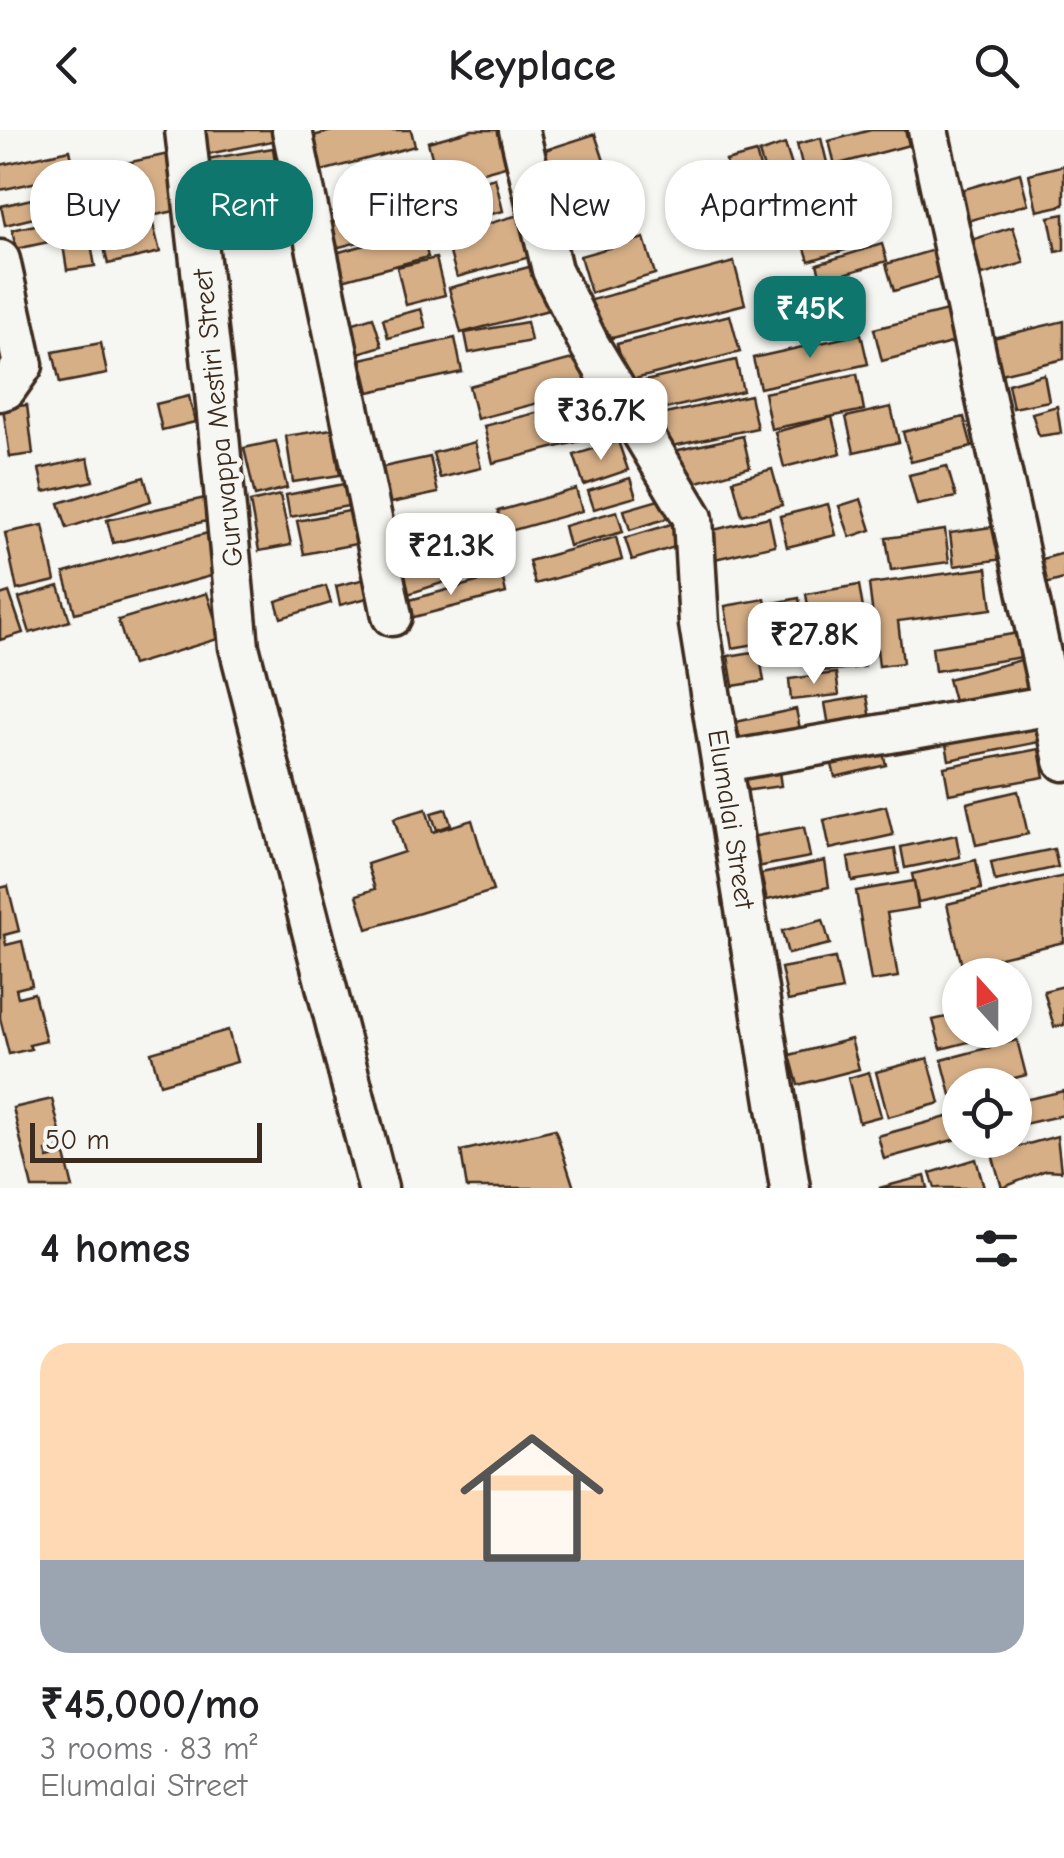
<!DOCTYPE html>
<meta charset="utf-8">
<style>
:root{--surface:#fff;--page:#f6f6f6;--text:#202124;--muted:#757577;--accent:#0f766e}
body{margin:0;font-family:"Comic Neue",sans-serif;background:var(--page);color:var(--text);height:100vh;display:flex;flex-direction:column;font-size:38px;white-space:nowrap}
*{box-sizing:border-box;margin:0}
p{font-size:32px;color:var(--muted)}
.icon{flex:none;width:55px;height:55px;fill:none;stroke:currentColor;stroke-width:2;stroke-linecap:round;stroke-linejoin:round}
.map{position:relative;height:1058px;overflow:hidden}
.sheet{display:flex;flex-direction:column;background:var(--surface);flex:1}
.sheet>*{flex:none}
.guide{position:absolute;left:30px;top:30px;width:1005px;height:90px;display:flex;gap:20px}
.needle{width:65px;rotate:339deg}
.buttons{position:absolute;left:942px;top:828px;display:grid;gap:20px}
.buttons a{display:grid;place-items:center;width:90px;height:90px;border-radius:50%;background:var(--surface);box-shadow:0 2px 8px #0004;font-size:50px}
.scale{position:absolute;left:30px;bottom:25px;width:232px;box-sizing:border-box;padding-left:10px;border:5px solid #3b2a1e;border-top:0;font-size:28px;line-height:35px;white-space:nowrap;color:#3b2a1e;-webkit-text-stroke:8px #f6f6f2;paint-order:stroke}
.price{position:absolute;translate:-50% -85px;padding:0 22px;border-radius:20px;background:#fff;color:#222;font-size:32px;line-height:65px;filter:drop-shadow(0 2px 5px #0008)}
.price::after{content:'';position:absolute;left:50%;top:60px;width:30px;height:22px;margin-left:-15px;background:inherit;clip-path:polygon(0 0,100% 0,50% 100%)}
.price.active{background:var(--accent);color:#fff}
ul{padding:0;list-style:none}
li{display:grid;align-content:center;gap:20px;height:530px;padding:0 40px}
li span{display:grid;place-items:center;height:310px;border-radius:30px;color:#555}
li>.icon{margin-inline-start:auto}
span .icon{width:180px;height:180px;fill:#fffc;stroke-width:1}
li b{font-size:42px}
h2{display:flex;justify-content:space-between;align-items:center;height:120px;padding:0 40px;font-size:42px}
.pill{padding:0 35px;border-radius:40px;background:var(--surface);box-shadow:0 2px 8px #0004;font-size:35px;line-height:90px}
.pill.active{background:var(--accent);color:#fff}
header{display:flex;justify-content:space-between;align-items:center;height:130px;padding:0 40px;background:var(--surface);font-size:45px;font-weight:800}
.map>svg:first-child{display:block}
.building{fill:#d6af87;stroke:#3b2a1e;stroke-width:2.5}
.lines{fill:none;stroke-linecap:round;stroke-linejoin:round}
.minor-casing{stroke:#3b2a1e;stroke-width:45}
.minor{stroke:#f6f6f2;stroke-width:38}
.labels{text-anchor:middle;stroke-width:10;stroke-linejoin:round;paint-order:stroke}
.street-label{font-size:28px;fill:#3b2a1e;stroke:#f6f6f2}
</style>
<header><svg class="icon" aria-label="back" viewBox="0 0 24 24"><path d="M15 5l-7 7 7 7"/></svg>Keyplace<svg class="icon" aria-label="search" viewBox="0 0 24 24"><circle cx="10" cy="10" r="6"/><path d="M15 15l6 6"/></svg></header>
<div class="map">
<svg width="1064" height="1058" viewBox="0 0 1064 1058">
<rect width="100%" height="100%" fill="#f6f6f2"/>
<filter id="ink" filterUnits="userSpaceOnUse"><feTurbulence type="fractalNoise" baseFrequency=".01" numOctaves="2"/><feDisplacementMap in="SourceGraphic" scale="20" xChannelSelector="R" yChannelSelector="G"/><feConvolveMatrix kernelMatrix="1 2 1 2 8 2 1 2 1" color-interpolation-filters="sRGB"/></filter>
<g filter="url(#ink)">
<g class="building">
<polygon points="203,0 275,0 277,10 208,24"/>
<polygon points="336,0 411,0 415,16 318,42 309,7"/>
<polygon points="472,0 511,0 520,32 439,54 428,12"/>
<polygon points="871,0 905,0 909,15 835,35 829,11"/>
<polygon points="595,4 606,37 553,54 542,21"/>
<polygon points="821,8 830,45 806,51 797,14"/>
<polygon points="785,14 797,52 771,61 759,23"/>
<polygon points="273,18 277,45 212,56 207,29"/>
<polygon points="70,20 75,44 0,60 0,35"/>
<polygon points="178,22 189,78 137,89 126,33"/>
<polygon points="756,23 767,63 737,72 726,31"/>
<polygon points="1064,35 1064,75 1037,81 1029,44"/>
<polygon points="1020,43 1028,74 960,93 951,63"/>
<polygon points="290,46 297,79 261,87 254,53"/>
<polygon points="495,48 503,81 438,98 429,66"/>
<polygon points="84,57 88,75 5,95 1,76"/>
<polygon points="615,67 624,106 583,115 574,76"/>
<polygon points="417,71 423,95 328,120 322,95"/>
<polygon points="529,82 541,124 457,147 445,106"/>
<polygon points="91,83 95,102 16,119 12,100"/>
<polygon points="1064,84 1064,120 1056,122 1049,87"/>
<polygon points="153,94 160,122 108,134 101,106"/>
<polygon points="1013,97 1024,133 979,146 968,111"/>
<polygon points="854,99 859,116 809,131 804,115"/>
<polygon points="421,100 428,127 335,152 328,125"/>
<polygon points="644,108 655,144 591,163 580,126"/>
<polygon points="90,110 95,136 67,140 63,115"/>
<polygon points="882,114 887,131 822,151 817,134"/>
<polygon points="937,119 945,146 894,161 886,134"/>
<polygon points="436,128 445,165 406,175 397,137"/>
<polygon points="734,132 745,174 612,208 584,172"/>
<polygon points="544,133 556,178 461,203 449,158"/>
<polygon points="421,179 426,198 388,208 383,189"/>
<polygon points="947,181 955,212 882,231 874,199"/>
<polygon points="730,185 740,222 627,251 617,214"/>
<polygon points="373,187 382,216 352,225 344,196"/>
<polygon points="1064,191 1064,229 1001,244 993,208"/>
<polygon points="527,192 531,211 469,223 465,203"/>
<polygon points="861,204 868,234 760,258 753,228"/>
<polygon points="455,208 462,242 369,262 361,229"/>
<polygon points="101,213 107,244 60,253 53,222"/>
<polygon points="580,227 588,260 477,289 469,256"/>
<polygon points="736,230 743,261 652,282 645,251"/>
<polygon points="857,244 864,280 771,299 764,263"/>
<polygon points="1044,244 1049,271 1013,278 1008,254"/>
<polygon points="611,264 620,301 493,333 484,296"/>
<polygon points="750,265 757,298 668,317 661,285"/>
<polygon points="189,266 195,292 162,300 156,274"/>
<polygon points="27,275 33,324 10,327 3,278"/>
<polygon points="1057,276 1061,303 1039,306 1032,283"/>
<polygon points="891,277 899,312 854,322 846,287"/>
<polygon points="832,287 841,323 784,337 775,302"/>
<polygon points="964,287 972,317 911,332 903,302"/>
<polygon points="332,299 340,345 293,352 286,306"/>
<polygon points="743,306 750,337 691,354 674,321"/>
<polygon points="276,311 287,358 255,366 244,318"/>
<polygon points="618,311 628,340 584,355 574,325"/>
<polygon points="475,312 481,338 440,348 433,323"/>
<polygon points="430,327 438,363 382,375 374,339"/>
<polygon points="88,328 93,351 44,362 39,339"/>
<polygon points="947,336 956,367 917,375 909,345"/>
<polygon points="772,339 782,375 742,385 733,350"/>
<polygon points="144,347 151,371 67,398 59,373"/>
<polygon points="630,348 636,367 594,379 588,361"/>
<polygon points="344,354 348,376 290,387 286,365"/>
<polygon points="576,359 582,381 503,403 498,381"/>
<polygon points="280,365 291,415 259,421 250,372"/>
<polygon points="669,367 675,386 630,400 624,380"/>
<polygon points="205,368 211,390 113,413 107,390"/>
<polygon points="861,369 871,400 850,407 839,376"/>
<polygon points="828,374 836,405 787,417 780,386"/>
<polygon points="354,380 361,413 304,424 297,391"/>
<polygon points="617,381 623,402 569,416 564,396"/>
<polygon points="769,387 775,415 715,429 709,401"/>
<polygon points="681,391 688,413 632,430 625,408"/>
<polygon points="493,392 506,432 452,448 440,408"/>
<polygon points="43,395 55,451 17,460 5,403"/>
<polygon points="1005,395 1010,428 954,436 950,403"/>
<polygon points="945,400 949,432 891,440 886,408"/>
<polygon points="211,402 222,443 75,483 64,443"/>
<polygon points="616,407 622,430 535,454 529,431"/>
<polygon points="435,414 448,451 399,467 387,430"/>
<polygon points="1064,423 1064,449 1034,457 1028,433"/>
<polygon points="987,438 992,479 898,491 903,533 879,536 869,454"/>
<polygon points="502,445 506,463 399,491 395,474"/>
<polygon points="374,447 379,465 340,475 336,456"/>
<polygon points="859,455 866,496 813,506 806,464"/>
<polygon points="59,456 70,491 30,503 19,468"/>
<polygon points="326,456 331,473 281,488 276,471"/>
<polygon points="9,462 23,503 0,510 0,465"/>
<polygon points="207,463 221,508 132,535 118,490"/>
<polygon points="799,468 806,508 781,512 774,473"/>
<polygon points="765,469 773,511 732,518 725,476"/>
<polygon points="1019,503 1022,527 935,541 932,517"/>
<polygon points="861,505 864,537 813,542 810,511"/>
<polygon points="759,521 764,551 733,556 728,526"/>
<polygon points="1021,530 1029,560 956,579 948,549"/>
<polygon points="836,543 839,565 791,570 789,549"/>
<polygon points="867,566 872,595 830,602 825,573"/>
<polygon points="796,579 801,604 742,617 736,592"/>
<polygon points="1035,591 1039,612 949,630 945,609"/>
<polygon points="880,609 886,635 835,647 829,622"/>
<polygon points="1039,619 1044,647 949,664 944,637"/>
<polygon points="777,627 781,656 743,661 739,632"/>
<polygon points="1018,661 1028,704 976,715 967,673"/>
<polygon points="886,676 893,705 830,719 824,690"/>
<polygon points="426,679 433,702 472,690 493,761 367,799 357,765 375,759 367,734 404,722 394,688"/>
<polygon points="446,679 451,695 437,700 431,683"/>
<polygon points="804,697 810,727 757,737 751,707"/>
<polygon points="956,705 960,727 905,738 901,717"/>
<polygon points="895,719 899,743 852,751 848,728"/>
<polygon points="1054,719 1058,737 995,751 991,732"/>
<polygon points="976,730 981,759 918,772 912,744"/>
<polygon points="825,731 829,757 767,770 761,744"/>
<polygon points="1064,746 1064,812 962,836 947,774"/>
<polygon points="914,751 918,778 887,783 898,847 871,851 856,761"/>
<polygon points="8,756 19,801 4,805 6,815 22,811 32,855 16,859 18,867 34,863 46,911 29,915 31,919 9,924 0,888 0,758"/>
<polygon points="823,790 830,814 788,824 782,801"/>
<polygon points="835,828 842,860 788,871 781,838"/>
<polygon points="1064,856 1064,895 1054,897 1044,861"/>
<polygon points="960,884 960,900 1015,898 1016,900 941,919 933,890"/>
<polygon points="228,900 237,932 160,954 151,922"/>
<polygon points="851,909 859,939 798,955 790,925"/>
<polygon points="1017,910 1026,945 988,955 960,955 960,962 951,965 942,930"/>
<polygon points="928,928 940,973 888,987 876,942"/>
<polygon points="869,942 881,986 859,992 848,948"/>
<polygon points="1064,961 1064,985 1015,996 1015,972"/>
<polygon points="52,969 64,1018 46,1021 48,1029 65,1025 73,1058 32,1058 13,978"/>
<polygon points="954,985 960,1008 884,1029 878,1006"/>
<polygon points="555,999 574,1058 467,1058 461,1021"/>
<polygon points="1057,1006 1061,1041 1046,1040 1002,1058 992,1024"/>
<polygon points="976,1029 984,1058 935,1058 930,1043"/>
<polygon points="925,1046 928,1058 879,1058"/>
</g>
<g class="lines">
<g class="minor-casing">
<g id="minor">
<polyline points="185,0 214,253 239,517 378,1058"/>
<polyline points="292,0 392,486"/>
<polyline points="519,0 552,140 590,216 693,388 699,494 790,1058"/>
<polyline points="928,0 1064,631"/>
<polyline points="0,130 23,235 6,259 0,261"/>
<polyline points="723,632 1052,575"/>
</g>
</g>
<use href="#minor" class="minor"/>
</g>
</g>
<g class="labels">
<g class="street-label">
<text transform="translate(217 288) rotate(-96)" y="10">Guruvappa Mestiri Street</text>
<text transform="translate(732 689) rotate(81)" y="10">Elumalai Street</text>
</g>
</g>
</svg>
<div class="buttons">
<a><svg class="needle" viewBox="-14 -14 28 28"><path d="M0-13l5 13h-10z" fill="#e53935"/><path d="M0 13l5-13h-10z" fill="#757577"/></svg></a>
<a><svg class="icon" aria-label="locate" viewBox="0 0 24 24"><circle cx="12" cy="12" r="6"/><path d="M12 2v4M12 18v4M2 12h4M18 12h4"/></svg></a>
</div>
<div class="scale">50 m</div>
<b class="price active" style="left:810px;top:231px">₹45K</b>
<b class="price" style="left:601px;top:333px">₹36.7K</b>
<b class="price" style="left:451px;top:468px">₹21.3K</b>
<b class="price" style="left:814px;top:557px">₹27.8K</b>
<div class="guide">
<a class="pill">Buy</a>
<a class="pill active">Rent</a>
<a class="pill">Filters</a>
<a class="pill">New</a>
<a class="pill">Apartment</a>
</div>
</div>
<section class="sheet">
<h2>4 homes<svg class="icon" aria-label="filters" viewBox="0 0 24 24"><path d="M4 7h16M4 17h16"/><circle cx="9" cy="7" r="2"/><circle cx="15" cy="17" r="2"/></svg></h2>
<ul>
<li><span style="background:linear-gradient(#ffd9b3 70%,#9aa5b1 0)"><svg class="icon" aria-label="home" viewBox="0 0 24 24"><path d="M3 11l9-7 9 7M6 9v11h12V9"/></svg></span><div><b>₹45,000/mo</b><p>3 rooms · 83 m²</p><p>Elumalai Street</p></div></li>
</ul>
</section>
